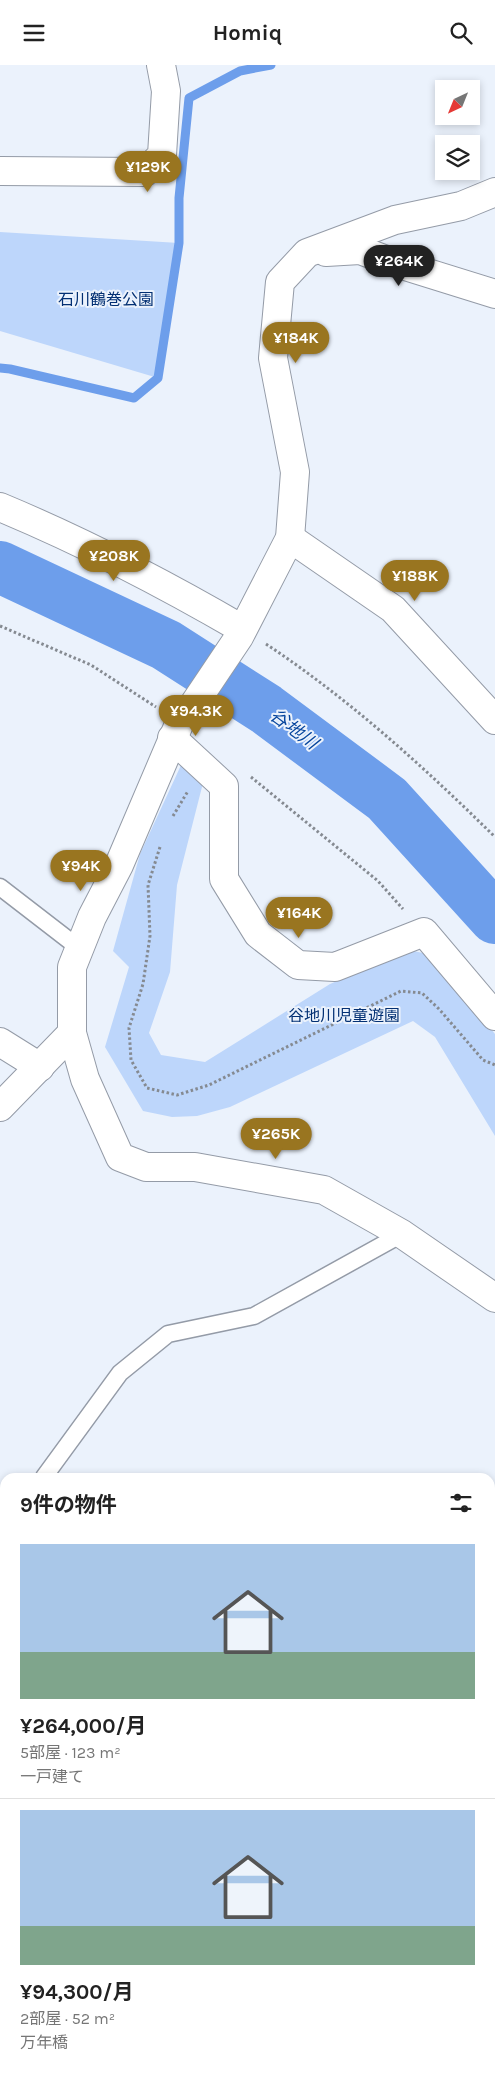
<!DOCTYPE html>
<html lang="ja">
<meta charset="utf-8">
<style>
:root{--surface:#fff;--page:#f2f2f2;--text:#222;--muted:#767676;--line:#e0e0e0;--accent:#997520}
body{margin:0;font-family:Karla,"Noto Sans JP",sans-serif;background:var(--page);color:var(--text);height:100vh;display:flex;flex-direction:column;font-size:19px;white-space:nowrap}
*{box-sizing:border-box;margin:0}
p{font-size:16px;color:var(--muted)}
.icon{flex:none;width:28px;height:28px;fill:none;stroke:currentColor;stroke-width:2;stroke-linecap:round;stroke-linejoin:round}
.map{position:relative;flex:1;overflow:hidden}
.panel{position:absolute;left:0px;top:1408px;width:495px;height:601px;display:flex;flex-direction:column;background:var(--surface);border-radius:15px 15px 0 0;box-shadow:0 2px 8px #0003}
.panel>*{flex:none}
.needle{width:32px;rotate:223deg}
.controls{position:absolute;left:435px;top:15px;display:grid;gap:10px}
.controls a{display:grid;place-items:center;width:45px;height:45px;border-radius:0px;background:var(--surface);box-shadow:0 2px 8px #0003;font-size:25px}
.price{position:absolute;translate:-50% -42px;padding:0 11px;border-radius:18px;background:var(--accent);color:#fff;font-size:16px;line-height:32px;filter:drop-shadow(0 1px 2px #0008)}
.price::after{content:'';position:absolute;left:50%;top:30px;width:15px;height:11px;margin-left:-8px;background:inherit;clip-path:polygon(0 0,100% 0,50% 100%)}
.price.active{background:#222;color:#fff}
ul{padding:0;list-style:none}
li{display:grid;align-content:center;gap:10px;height:265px;padding:0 20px}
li+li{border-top:1px solid var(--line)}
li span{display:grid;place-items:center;height:155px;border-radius:0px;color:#555}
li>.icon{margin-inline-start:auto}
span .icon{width:90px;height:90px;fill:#fffc;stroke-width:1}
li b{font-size:21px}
h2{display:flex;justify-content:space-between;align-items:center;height:60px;padding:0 20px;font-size:21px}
header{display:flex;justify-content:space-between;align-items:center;height:65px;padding:0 20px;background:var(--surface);font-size:22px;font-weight:700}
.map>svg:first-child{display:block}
.green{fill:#bdd6fb}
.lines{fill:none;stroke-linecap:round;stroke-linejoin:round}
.stream{stroke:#6d9eeb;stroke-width:9}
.river{stroke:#6d9eeb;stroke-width:52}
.lane-casing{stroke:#949ba7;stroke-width:19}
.street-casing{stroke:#949ba7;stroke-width:30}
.secondary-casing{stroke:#949ba7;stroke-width:30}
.path{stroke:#858a91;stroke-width:3;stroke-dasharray:2.5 2.5;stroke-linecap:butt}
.lane{stroke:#fff;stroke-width:16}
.street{stroke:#fff;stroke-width:28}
.secondary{stroke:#fff;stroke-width:28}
.labels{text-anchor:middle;stroke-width:4;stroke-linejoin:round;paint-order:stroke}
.park-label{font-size:16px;fill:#033073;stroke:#ebf2fc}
.water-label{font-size:18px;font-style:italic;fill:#06459d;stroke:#ebf2fc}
</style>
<header><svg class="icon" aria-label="menu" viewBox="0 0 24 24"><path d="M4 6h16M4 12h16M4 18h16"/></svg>Homiq<svg class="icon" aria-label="search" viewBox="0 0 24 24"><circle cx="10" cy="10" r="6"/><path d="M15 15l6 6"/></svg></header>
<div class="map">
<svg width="495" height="2008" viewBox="0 0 495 2008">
<rect width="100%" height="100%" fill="#ebf2fc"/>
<g class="green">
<polygon points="0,167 179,178 158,313 0,266"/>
<polygon points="182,698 203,718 177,820 170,907 149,968 161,990 205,997 330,919 409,885 432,890 495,969 495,1071 435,972 413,956 230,1042 197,1051 172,1052 143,1046 105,982 129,902 113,886 140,789"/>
</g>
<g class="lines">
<polyline class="stream" points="0,303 10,304 134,333 158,313 179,178 179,133 189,33 240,6 271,0"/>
<polyline class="river" points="0,502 166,580 266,644 387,734 495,853"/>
<g class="lane-casing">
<g id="lane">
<polyline points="0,822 79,883"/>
<polyline points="44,1412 120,1308 168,1269 254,1251 402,1169"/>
<polyline points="0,1490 5,1482"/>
<polyline points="0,1578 5,1582"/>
</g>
</g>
<g class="street-casing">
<g id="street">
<polyline points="0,106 145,107 162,90 166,26 161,0"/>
<polyline points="326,187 360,185 389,196 495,229"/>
<path d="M0 442C84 477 163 518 242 564"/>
<polyline points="290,473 393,544 495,655"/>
<polyline points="172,673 224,721 224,814 258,869 298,900 335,902 424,867 495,951"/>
<polyline points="72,968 85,1014 120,1092 146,1102 195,1102 324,1125 402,1169 495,1233"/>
<polyline points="0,977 40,1002"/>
<polyline points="0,1042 72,968 72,902 92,852 119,800 180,657 188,648 239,572 290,473 295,407 273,293 280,217 307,188 395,155 461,141 495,127"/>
<polyline points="490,1551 495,1543"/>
<polyline points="490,1588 495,1593"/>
<polyline points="0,1948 5,1952"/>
<polyline points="490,1955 495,1950"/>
<polyline points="440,2007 443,2004"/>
</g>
</g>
<g class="secondary-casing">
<g id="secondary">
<polyline points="0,1817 5,1820"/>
<polyline points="307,2004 312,2008"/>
<polyline points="52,2008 56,2004"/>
</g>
</g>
<g class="path">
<polyline points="0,561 91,600 156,642"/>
<path d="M266 579C349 634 424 702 495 772"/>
<polyline points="251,712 378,816 403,844"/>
<polyline points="173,751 188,726"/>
<polyline points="160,782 148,820 150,871 143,919 129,963 131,995 147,1023 177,1030 209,1020 401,926 422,928 439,944 483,995 495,1000"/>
</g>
<use href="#lane" class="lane"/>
<use href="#street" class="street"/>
<use href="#secondary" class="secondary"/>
</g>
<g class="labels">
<g class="park-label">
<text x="106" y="240">石川鶴巻公園</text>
<text x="344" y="956">谷地川児童遊園</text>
</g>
<g class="water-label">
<text transform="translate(294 664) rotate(37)" y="6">谷地川</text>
</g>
</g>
</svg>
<div class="controls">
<a><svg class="needle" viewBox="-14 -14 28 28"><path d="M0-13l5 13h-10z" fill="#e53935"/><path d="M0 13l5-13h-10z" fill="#767676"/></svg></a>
<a><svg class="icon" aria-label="layers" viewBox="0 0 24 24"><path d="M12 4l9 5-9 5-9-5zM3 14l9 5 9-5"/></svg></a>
</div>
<b class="price" style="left:148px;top:128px">¥129K</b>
<b class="price active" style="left:399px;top:222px">¥264K</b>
<b class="price" style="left:296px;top:299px">¥184K</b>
<b class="price" style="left:114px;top:517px">¥208K</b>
<b class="price" style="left:415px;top:537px">¥188K</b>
<b class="price" style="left:196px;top:672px">¥94.3K</b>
<b class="price" style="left:81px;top:827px">¥94K</b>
<b class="price" style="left:299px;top:874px">¥164K</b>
<b class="price" style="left:276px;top:1095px">¥265K</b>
<section class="panel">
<h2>9件の物件<svg class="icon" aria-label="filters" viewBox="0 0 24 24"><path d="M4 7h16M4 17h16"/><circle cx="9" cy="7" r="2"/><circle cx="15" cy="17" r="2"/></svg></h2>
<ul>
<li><span style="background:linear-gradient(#a9c7e8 70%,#7fa58c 0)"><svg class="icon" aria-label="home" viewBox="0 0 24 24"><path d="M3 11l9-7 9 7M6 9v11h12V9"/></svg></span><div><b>¥264,000/月</b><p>5部屋 · 123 m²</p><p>一戸建て</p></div></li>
<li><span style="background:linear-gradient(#a9c7e8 75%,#7fa58c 0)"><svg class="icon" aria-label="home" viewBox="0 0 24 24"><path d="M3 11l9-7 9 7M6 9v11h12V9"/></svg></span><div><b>¥94,300/月</b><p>2部屋 · 52 m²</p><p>万年橋</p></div></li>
</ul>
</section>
</div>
